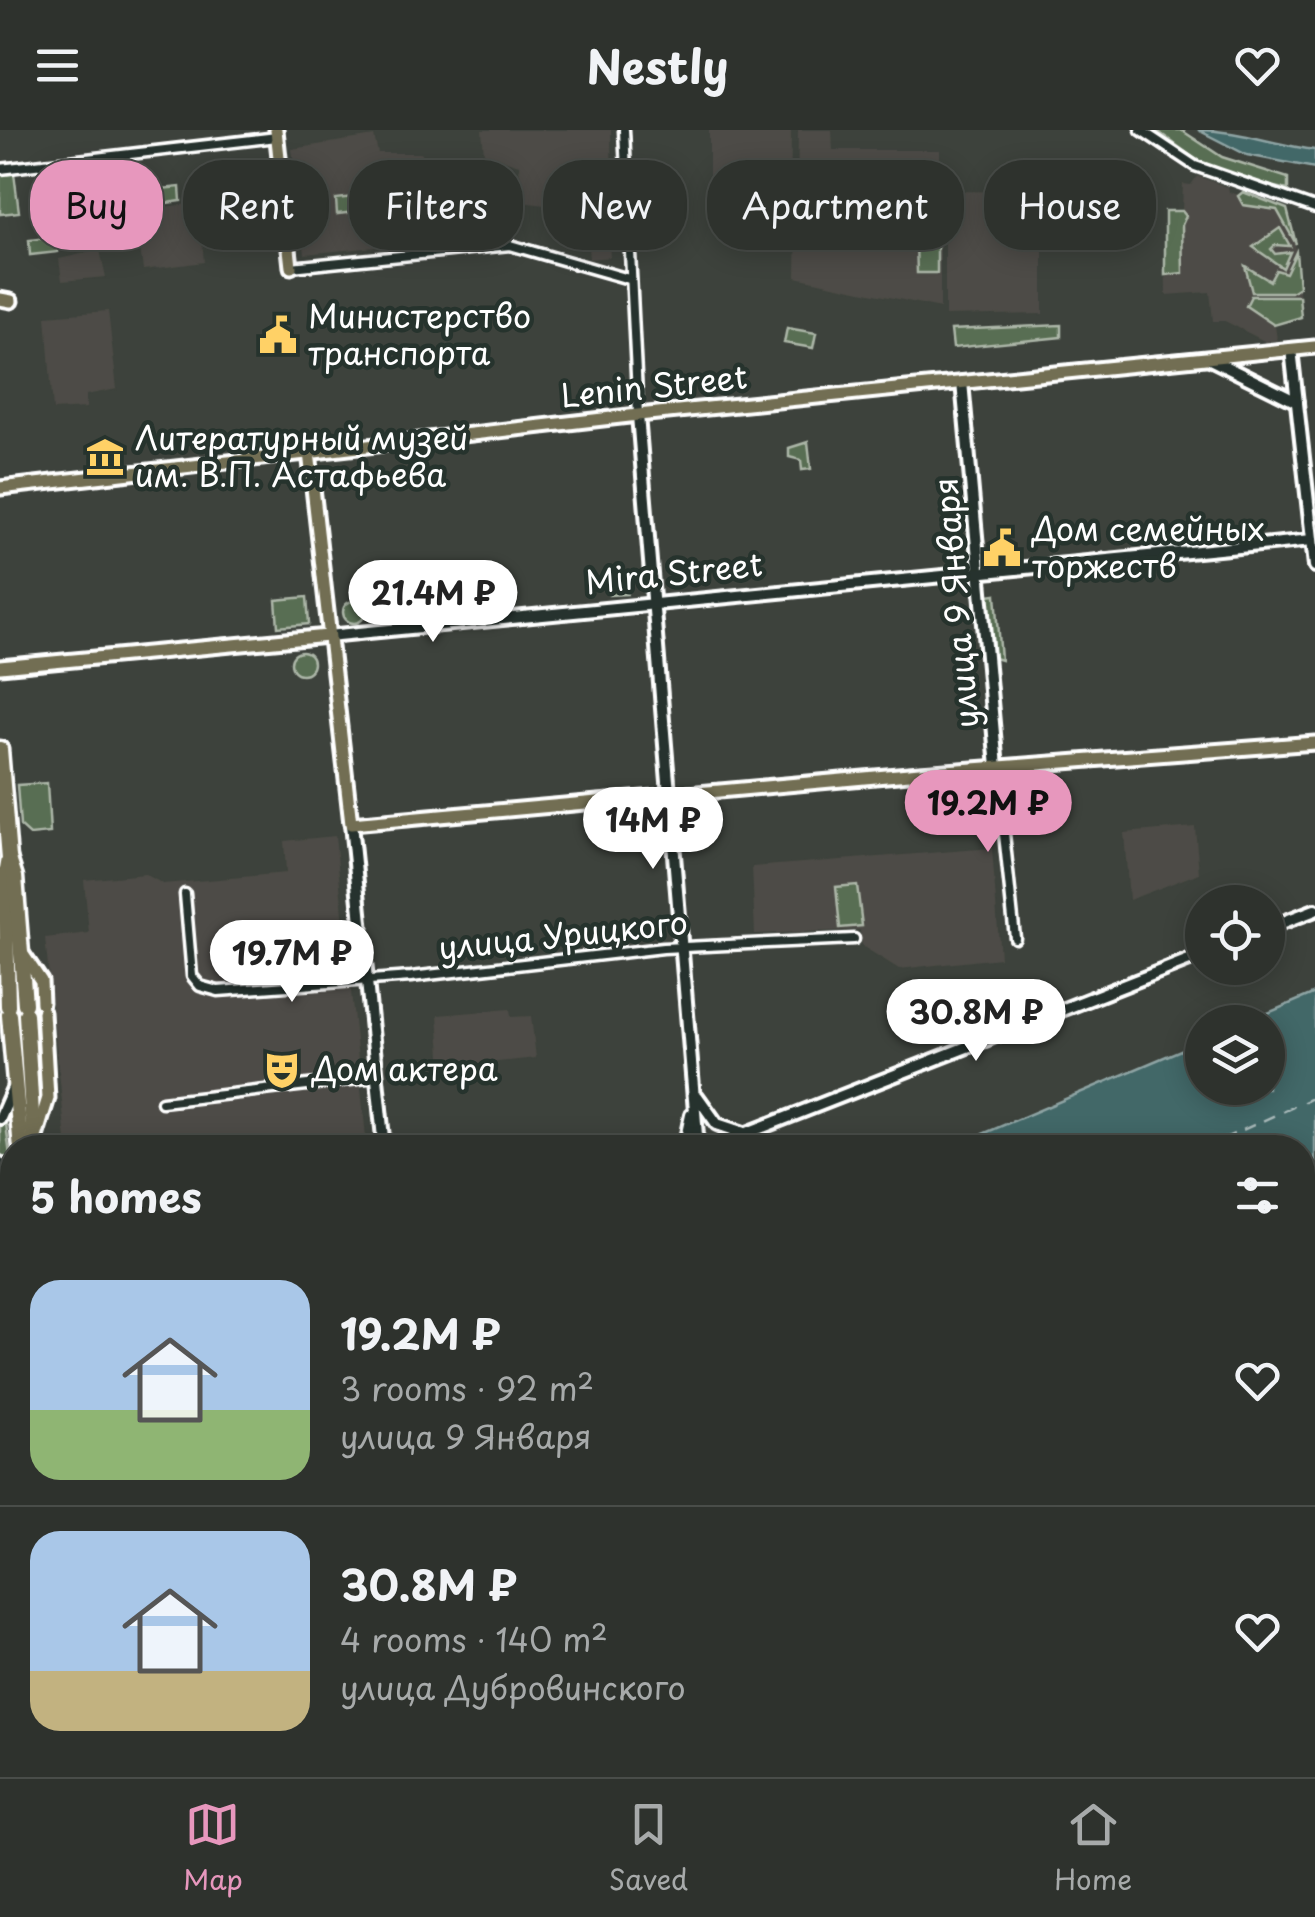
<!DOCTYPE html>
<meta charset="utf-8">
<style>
:root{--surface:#2e322d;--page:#3a3e39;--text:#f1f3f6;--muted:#a7aaaa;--line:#494d49;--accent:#e797bd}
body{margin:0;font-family:"Playpen Sans",sans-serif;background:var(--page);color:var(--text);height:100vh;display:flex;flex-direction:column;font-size:38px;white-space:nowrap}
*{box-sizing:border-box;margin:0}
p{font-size:32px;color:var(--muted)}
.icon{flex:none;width:55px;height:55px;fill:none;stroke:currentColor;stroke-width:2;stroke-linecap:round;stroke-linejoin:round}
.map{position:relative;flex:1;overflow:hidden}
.panel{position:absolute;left:0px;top:1005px;width:1315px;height:642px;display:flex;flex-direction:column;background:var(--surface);border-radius:40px 40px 0 0;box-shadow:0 5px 25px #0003,0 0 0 2px var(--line)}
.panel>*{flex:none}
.hud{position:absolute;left:30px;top:30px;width:1255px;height:90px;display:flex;gap:20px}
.fabs{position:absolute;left:1185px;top:755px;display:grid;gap:20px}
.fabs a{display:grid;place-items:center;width:100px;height:100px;border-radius:50%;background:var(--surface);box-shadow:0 5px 25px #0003,0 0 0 2px var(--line);font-size:50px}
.price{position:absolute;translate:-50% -85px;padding:0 22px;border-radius:35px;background:#fff;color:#222;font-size:32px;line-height:65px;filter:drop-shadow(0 2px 5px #0008)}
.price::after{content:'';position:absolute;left:50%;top:60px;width:30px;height:22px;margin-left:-15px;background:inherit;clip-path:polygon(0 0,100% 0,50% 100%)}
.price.on{background:var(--accent);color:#111}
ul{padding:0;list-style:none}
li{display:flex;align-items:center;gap:30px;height:250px;padding:0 30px}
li+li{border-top:2px solid var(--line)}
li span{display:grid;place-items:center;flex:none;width:280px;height:200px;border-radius:30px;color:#555}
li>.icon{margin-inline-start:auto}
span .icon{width:120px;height:120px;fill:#fffc;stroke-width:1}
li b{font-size:42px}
h2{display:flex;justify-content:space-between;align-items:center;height:120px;padding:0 30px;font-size:42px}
.pill{padding:0 35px;border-radius:40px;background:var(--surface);box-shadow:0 5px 25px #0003,0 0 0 2px var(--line);font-size:35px;line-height:90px}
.pill.on{background:var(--accent);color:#111}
header{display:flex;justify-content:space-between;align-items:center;height:130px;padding:0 30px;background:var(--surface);font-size:45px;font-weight:700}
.dock{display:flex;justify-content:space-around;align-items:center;height:140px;border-top:2px solid var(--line);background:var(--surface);font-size:28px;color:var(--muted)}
.dock a{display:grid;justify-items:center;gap:5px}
.dock .on{color:var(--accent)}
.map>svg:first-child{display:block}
.built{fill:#4d4c46}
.green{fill:#596e52;stroke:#acb6a8;stroke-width:2.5}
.water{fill:#436768;stroke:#8ea4a4;stroke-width:2.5}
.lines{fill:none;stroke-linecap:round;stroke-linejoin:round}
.ferry{stroke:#abb;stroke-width:2.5;stroke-dasharray:12 10;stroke-linecap:butt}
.street-casing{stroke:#fff;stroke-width:15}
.secondary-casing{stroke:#fff;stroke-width:18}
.primary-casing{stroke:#fff;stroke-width:19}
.highway-casing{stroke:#fff;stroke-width:21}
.street{stroke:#26332d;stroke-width:8}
.secondary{stroke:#26332d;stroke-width:10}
.primary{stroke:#726e52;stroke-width:11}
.highway{stroke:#726e52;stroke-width:14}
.labels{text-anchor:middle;stroke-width:9;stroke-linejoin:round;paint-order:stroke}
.poi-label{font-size:32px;fill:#fff;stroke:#26332d;text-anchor:start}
.street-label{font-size:32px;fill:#fff;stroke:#26332d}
</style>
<header><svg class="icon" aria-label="menu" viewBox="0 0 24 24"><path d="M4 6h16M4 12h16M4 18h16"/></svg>Nestly<svg class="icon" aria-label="heart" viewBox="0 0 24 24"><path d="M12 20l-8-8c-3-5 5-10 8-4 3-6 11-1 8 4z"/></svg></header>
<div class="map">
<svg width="1315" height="1647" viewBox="0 0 1315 1647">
<rect width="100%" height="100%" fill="#3d423c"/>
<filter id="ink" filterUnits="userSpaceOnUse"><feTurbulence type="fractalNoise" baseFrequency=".01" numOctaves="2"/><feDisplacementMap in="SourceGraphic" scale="20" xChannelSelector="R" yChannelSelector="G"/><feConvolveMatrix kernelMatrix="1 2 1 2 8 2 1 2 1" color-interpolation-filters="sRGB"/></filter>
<g filter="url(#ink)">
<g class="built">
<polygon points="482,0 611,0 612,82 607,83 610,127 589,129 585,80 521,72 519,35 484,24"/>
<polygon points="709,0 791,0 790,110 754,109 709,76"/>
<polygon points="798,0 832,0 833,20 940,20 940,178 796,147"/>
<polygon points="374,6 378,23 420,23 428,27 477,107 305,124 292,19"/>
<polygon points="1197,46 1228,57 1229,62 1287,79 1294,99 1301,187 1275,195 1277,210 1266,212 1225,191 1213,191 1210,162 1166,165 1165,81 1182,81 1183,54 1191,55"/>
<polygon points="945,61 1043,62 1043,184 945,186"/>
<polygon points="199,73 204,132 143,140 135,80"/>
<polygon points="100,120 106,147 62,151 59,129"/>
<polygon points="108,181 117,259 86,265 86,278 53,280 46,186"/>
<polygon points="1195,697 1199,743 1129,770 1124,703"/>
<polygon points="335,706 367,1017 122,1018 66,1010 45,808 89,803 84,750 145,744 163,754 286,743 284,711"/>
<polygon points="992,718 1000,828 899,839 862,816 860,800 755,804 752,737"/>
<polygon points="510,879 511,887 531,886 536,928 442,938 438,885"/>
</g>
<g class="green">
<polygon points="1156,0 1181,0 1222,27 1288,48 1288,60 1239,49 1195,29"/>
<polygon points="14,43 19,82 0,84 0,45"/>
<polygon points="180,57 181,71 152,75 150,60"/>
<polygon points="1243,62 1287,79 1296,114 1277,80 1243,75 1238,66"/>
<polygon points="363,66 365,81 337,84 336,69"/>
<polygon points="918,70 936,71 935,107 917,107"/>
<polygon points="1165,81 1182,81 1186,86 1182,95 1183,143 1165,145"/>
<polygon points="1280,98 1290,116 1275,115 1271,119 1275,124 1290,122 1283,138 1253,117"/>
<polygon points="56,107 58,122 30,125 29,110"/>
<polygon points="937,111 937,143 917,143 916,112"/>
<polygon points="1296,122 1299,157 1291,162 1252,162 1245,136 1270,151 1276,140 1286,143"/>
<polygon points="1251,166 1299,166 1301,187 1274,195 1246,176"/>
<polygon points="1061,195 1061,207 953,218 951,200"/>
<polygon points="787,198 816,203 813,218 784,213"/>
<polygon points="808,312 811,339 802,340 801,330 789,327 789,318"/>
<polygon points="632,442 627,464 609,465 607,444"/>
<polygon points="996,464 1001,530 994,528 988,465"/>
<polygon points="307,467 309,494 278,497 276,470"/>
<circle cx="354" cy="482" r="11"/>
<circle cx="302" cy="533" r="11"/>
<polygon points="47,653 50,703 30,705 20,696 17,655"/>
<polygon points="857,755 862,796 840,798 836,757"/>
<polygon points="5,986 12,1042 0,1029 0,994"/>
<polygon points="1315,1392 1315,1647 1110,1647 1105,1635 1302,1635 1303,1400"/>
<polygon points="930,1635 998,1635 981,1647 913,1647"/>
</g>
<g class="water">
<path d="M1198 0C1236 0 1276 15 1315 20V38L1247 25Z"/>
<polygon points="1315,863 1315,1392 1303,1400 1302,1018 952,1017 1202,911 1202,958 1268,958 1268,892 1247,892"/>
<polygon points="12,1232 12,1635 930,1635 913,1647 0,1647 0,1234"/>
</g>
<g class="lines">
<g class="ferry">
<polyline points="953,1018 954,1017"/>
<polyline points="1203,1018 1315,967"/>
</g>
<g class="street-casing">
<g id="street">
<polyline points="624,0 638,285"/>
<polyline points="1141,0 1195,36 1315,78"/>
<polyline points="0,39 277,7"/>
<polyline points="291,137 510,115 629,149"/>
<polyline points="997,637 1015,808"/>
<polyline points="185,764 192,846 200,856 218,861 411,847 663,818 854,809"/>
<polyline points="162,972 376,947"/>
</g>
</g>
<g class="secondary-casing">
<g id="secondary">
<polyline points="1291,219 1315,436"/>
<polyline points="1208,228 1297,272"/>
<polyline points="962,252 997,637"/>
<polyline points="638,285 698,1018"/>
<polyline points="328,506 1312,410"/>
<polyline points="351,694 384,1018"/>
<polyline points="1268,798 1315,780"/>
<polyline points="697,966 717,994 744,1003"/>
<polyline points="0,988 14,956"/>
<polyline points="684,1018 691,985"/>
<polyline points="709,1018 1202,825"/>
<polyline points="0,1033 12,1049"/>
<polyline points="0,1167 12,1166"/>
</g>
</g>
<g class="primary-casing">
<g id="primary">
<polyline points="276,0 291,137"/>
<polyline points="0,169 11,171"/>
<polyline points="309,322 351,694 920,643 1315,613"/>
<polyline points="0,358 638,285 1315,217"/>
<polyline points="0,537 328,506"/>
<polyline points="20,820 41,851 42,873"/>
<polyline points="35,1010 48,968 43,882"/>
</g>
</g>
<g class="highway-casing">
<g id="highway">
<polyline points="0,619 9,728 5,749 8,876"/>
<polyline points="9,728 15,747 25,874"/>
<polyline points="26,884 34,1018"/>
<polyline points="9,885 21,1018"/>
<polyline points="211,1635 215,1647"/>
</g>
</g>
<use href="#street" class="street"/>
<use href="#secondary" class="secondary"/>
<use href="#primary" class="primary"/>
<use href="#highway" class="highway"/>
</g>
</g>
<defs>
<g id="civic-bare" transform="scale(3)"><path d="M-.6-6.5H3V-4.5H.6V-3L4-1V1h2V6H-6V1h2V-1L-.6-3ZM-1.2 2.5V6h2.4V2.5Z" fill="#ffd166" stroke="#26332d" stroke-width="2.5" paint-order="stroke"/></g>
<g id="museum-bare" transform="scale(3)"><path d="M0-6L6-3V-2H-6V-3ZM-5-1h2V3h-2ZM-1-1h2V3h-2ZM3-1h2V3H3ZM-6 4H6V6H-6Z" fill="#ffd166" stroke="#26332d" stroke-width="2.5" paint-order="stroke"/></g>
<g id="theatre-bare" transform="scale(3)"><path d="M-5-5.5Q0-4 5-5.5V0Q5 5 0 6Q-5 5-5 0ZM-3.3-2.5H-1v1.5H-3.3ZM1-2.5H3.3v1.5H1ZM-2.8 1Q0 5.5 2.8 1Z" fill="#ffd166" stroke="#26332d" stroke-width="2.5" paint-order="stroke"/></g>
</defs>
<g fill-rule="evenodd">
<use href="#civic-bare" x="278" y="205"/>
<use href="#museum-bare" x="105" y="327"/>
<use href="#civic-bare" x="1002" y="418"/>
<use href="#theatre-bare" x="282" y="940"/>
</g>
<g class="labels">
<g class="poi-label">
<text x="308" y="198">Министерство<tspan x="308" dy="37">транспорта</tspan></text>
<text x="135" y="320">Литературный музей<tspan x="135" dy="37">им. В.П. Астафьева</tspan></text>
<text x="1032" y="411">Дом семейных<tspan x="1032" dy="37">торжеств</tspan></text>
<text x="312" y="951">Дом актера</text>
</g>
<g class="street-label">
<text transform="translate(654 257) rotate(-6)" y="11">Lenin Street</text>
<text transform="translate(674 444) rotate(-6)" y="11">Mira Street</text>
<text transform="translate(957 473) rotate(-95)" y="11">улица 9 Января</text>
<text transform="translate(563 806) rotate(-6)" y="11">улица Урицкого</text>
</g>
</g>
</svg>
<div class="fabs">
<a><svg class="icon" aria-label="locate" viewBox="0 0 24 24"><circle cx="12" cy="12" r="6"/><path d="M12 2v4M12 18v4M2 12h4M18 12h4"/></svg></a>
<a><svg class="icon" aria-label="layers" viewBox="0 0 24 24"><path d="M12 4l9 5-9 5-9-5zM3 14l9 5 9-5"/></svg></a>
</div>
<b class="price" style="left:433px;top:515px">21.4M ₽</b>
<b class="price on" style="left:988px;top:725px">19.2M ₽</b>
<b class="price" style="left:653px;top:742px">14M ₽</b>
<b class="price" style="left:292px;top:875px">19.7M ₽</b>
<b class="price" style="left:976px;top:934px">30.8M ₽</b>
<div class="hud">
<a class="pill on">Buy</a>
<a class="pill">Rent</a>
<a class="pill">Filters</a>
<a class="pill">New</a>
<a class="pill">Apartment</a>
<a class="pill">House</a>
</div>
<section class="panel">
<h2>5 homes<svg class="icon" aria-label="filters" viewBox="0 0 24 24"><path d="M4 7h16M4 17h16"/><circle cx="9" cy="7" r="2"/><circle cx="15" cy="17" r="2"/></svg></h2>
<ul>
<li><span style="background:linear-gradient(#a9c7e8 65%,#8fb573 0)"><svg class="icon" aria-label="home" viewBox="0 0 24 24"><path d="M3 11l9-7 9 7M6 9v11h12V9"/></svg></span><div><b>19.2M ₽</b><p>3 rooms · 92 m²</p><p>улица 9 Января</p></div><svg class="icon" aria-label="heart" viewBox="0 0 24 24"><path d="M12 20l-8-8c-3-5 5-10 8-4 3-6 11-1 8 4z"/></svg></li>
<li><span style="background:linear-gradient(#a9c7e8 70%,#c2b280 0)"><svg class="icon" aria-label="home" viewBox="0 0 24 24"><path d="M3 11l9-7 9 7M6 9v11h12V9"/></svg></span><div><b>30.8M ₽</b><p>4 rooms · 140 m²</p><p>улица Дубровинского</p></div><svg class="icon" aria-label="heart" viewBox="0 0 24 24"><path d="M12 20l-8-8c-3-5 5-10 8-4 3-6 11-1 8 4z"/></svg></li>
</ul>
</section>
</div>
<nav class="dock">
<a class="on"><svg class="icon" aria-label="map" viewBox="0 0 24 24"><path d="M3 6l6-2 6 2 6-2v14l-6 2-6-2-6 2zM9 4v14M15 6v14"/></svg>Map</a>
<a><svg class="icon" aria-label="saved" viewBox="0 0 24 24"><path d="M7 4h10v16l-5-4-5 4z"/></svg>Saved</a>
<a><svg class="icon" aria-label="home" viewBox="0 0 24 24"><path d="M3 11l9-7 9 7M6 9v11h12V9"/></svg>Home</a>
</nav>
